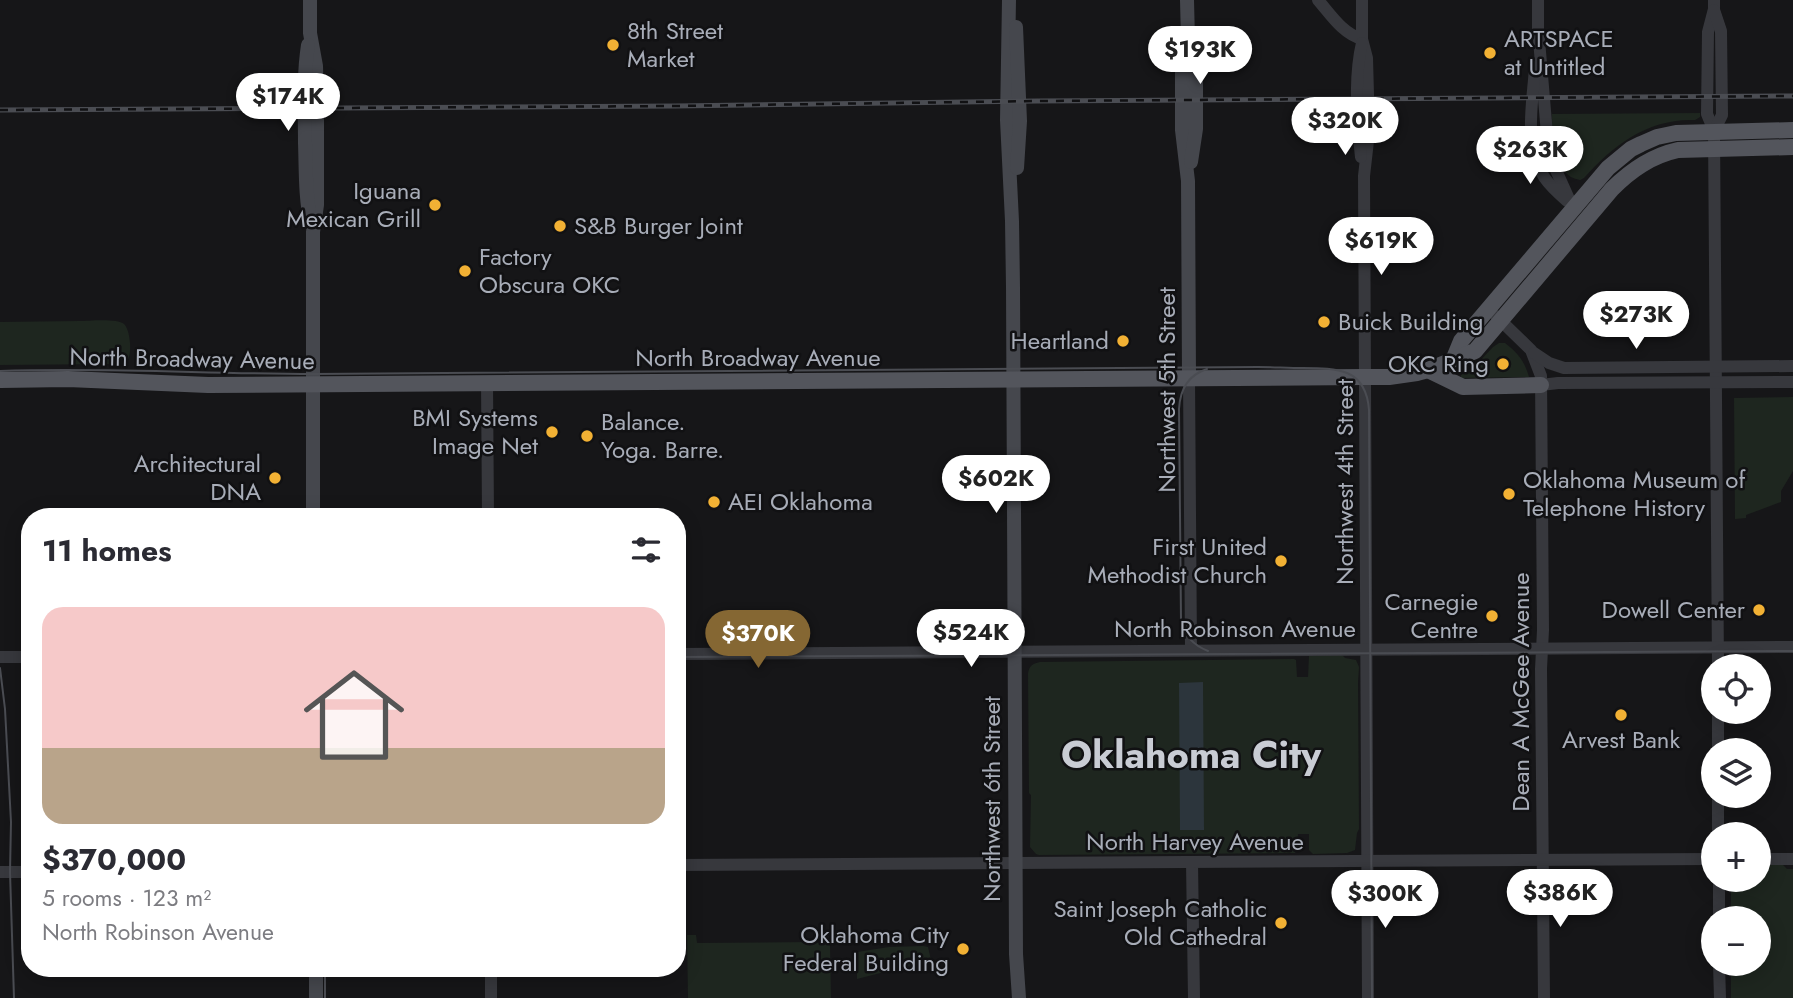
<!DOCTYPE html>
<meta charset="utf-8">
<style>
:root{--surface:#fff;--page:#f2f2f3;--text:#2b2b33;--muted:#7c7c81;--line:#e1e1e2;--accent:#856733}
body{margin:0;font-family:Jost,sans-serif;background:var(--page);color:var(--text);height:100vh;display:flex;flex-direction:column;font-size:26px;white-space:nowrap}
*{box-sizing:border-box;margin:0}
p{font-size:23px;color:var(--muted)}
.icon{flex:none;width:38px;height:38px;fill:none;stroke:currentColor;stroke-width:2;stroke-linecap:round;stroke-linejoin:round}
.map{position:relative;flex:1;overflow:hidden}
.sheet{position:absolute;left:21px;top:508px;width:665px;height:469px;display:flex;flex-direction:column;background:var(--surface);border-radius:28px;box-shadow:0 4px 18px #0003}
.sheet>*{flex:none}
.tools{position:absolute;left:1701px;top:654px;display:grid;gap:14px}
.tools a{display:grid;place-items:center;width:70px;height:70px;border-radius:50%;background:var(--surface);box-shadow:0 4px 18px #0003;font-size:35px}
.price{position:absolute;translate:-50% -60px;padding:0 16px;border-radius:24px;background:#fff;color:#222;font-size:23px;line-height:46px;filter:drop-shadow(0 2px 4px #0008)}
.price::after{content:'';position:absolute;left:50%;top:42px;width:21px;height:16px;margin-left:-10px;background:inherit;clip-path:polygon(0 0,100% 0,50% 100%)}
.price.selected{background:var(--accent);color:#fff}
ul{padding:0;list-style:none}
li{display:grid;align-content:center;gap:14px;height:371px;padding:0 21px}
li+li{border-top:2px solid var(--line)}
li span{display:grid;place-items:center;height:217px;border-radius:21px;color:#555}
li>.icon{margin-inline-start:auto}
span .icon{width:126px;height:126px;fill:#fffc;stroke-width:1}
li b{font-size:30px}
h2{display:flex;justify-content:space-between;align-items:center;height:84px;padding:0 21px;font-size:30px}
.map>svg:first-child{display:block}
.green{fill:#1e261f}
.water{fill:#2c353c}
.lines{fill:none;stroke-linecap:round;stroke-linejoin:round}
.tertiary{stroke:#37383d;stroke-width:12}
.secondary{stroke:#45474d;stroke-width:14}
.primary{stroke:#53555c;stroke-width:16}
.tram{stroke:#4a4c52;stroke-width:2}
.rail-casing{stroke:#4a4c52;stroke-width:5}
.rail{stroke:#111113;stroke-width:2.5;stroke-dasharray:8;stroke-linecap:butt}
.poi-dot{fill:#f2b134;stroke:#111113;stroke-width:2.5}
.labels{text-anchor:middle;stroke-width:5;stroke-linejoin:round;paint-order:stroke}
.poi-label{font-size:24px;fill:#a8adb8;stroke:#111113;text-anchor:end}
.street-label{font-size:24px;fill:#a8adb8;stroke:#111113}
.town-label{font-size:38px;font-weight:bold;fill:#c9ccd4;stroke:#111113}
</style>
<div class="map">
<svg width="1793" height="998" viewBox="0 0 1793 998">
<rect width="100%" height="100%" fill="#161618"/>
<g class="green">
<path d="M1700 113V117L1695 120C1649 118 1613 145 1584 178L1580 180C1553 176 1552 135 1552 114Z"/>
<path d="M80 321C89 321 117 318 124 324 130 329 133 355 127 361 124 364 121 364 117 364L0 365V322Z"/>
<path d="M1499 343H1505C1518 353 1525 362 1529 377L1461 378V375L1476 365 1493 347Z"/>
<polygon points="1793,397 1793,471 1781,491 1781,502 1746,515 1746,518 1735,519 1734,398"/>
<path d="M1341 654 1345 658 1356 660 1359 667 1358 682 1359 829 1357 833 1355 850 1347 853 1313 854 1309 850V834H1298L1297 850 1295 853 1039 855 1036 854 1030 847 1031 795 1029 793 1028 674C1029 666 1032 664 1040 662L1294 659 1296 660 1297 677H1308L1309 656Z"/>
<polygon points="1764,865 1783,865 1787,869 1793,869 1793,998 1731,998 1731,964 1759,964 1759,919 1731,919 1731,885 1727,880 1759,880 1759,868 1764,868"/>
<polygon points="687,935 696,935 697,943 812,942 830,944 831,998 688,998"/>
<polygon points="923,946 928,947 931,960 857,979 857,952 889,947"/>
</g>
<polygon class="water" points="1203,682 1204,830 1180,830 1179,683"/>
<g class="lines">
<g class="tertiary">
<path d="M1318 0C1331 15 1343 34 1362 39"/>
<polyline points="1362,0 1362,39 1367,58 1369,132 1364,176 1368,998"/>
<polyline points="1538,0 1538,28 1548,146 1551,159 1573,208"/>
<polyline points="1714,0 1714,9 1708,32 1707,114 1714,131 1718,667"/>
<polyline points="1714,10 1721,31 1722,115 1714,131"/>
<path d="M1535 67C1533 102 1523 145 1544 177 1550 186 1559 194 1567 201"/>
<path d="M1361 157C1357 123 1354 76 1362 43"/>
<polyline points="1496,316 1531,350 1541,376 1543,630 1541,669 1544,998"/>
<polyline points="1534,353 1549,363 1564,368 1793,366"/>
<polyline points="1189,378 1191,649"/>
<polyline points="487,382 488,516"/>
<polyline points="1541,385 1558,383 1793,382"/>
<polyline points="677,654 1793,647"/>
<polyline points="0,657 30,657"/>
<polyline points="1718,751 1718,712"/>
<polyline points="1718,796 1718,835"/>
<polyline points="1759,859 1793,859"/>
<polyline points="1192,862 1194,998"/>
<polyline points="677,865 1713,859"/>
<polyline points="0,872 30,872"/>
<polyline points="1719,880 1719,919"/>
<polyline points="1719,964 1720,998"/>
<polyline points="491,968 491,998"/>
</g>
<g class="secondary">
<polyline points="310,0 310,33 316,66 317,102 317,205 313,232 313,516"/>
<polyline points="1009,0 1007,120 1012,221 1013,287 1016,954 1019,998"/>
<polyline points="1187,0 1188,40 1182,73 1182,130 1188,181 1189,378"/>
<polyline points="1016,27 1020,121 1017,168"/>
<path d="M308 45C303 78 305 110 305 143 306 170 305 197 311 224"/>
<polyline points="1189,47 1196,73 1196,129 1191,162"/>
<polyline points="316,968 316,998"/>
</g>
<g class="primary">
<polyline points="1454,358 1461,341 1608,168 1631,149 1641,144 1657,137 1676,133 1793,130"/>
<polyline points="1428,370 1463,387 1541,385"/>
<path d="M0 380 68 379 208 385 1365 377H1389L1417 373 1428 370 1475 351 1612 189C1631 170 1651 156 1678 150L1793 147"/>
</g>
<g class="tram">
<path d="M1207 369C1188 375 1180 390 1179 409L1181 621C1185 636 1193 645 1208 651"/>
<path d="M0 371C104 367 209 374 313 374L1258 367C1273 367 1288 368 1303 368 1337 368 1366 368 1369 410L1372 998"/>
<polyline points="677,657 1793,651"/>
<polyline points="0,668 5,709 11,822 10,872 14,998"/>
<polyline points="325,968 325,998"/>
</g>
<g class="rail-casing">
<polyline id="rail" points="0,110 675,106 1038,101 1793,96"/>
</g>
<use href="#rail" class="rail"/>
</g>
<g class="poi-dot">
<circle cx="613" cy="45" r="7"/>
<circle cx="1490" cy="53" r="7"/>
<circle cx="435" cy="205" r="7"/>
<circle cx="560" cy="226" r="7"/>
<circle cx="465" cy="271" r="7"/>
<circle cx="1324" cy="322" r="7"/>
<circle cx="1123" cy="341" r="7"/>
<circle cx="1503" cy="364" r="7"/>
<circle cx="552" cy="432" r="7"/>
<circle cx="587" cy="436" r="7"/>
<circle cx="275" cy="478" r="7"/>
<circle cx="1509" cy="494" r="7"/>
<circle cx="714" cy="502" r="7"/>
<circle cx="1281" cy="561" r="7"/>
<circle cx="1759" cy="610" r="7"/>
<circle cx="1492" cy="616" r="7"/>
<circle cx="1621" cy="715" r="7"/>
<circle cx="1281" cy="923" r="7"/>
<circle cx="963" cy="949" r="7"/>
</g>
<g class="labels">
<g class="poi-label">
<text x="627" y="39" text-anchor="start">8th Street<tspan x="627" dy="28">Market</tspan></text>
<text x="1504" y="47" text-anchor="start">ARTSPACE<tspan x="1504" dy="28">at Untitled</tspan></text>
<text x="421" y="199">Iguana<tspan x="421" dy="28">Mexican Grill</tspan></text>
<text x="574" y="234" text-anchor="start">S&amp;B Burger Joint</text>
<text x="479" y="265" text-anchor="start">Factory<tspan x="479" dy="28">Obscura OKC</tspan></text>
<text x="1338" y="330" text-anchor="start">Buick Building</text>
<text x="1109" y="349">Heartland</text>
<text x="1489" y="372">OKC Ring</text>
<text x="538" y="426">BMI Systems<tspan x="538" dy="28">Image Net</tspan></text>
<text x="601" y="430" text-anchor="start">Balance.<tspan x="601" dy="28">Yoga. Barre.</tspan></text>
<text x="261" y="472">Architectural<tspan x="261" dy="28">DNA</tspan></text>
<text x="1523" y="488" text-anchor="start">Oklahoma Museum of<tspan x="1523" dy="28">Telephone History</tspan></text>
<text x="728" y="510" text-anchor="start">AEI Oklahoma</text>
<text x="1267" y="555">First United<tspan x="1267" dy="28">Methodist Church</tspan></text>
<text x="1478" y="610">Carnegie<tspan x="1478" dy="28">Centre</tspan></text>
<text x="1745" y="618">Dowell Center</text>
<text x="1621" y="748" text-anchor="middle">Arvest Bank</text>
<text x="1267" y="917">Saint Joseph Catholic<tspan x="1267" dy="28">Old Cathedral</tspan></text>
<text x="949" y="943">Oklahoma City<tspan x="949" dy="28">Federal Building</tspan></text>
</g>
<g class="street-label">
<text x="758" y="366">North Broadway Avenue</text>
<text transform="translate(192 359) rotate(1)" y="8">North Broadway Avenue</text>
<text transform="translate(1167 390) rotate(-90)" y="8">Northwest 5th Street</text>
<text transform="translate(1345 482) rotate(-90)" y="8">Northwest 4th Street</text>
<text x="1235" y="637">North Robinson Avenue</text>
<text transform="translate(1521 692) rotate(-90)" y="8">Dean A McGee Avenue</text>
<text transform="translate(992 799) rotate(-90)" y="8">Northwest 6th Street</text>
<text x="1195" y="850">North Harvey Avenue</text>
</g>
<g class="town-label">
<text x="1191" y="768">Oklahoma City</text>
</g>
</g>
</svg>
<div class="tools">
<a><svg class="icon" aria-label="locate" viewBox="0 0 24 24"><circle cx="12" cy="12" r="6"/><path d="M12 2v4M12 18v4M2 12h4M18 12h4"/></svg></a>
<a><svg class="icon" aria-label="layers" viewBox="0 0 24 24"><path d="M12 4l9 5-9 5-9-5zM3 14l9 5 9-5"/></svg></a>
<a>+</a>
<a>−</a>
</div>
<b class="price" style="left:1200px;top:86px">$193K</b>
<b class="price" style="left:288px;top:133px">$174K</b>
<b class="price" style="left:1345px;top:157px">$320K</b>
<b class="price" style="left:1530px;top:186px">$263K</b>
<b class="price" style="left:1381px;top:277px">$619K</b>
<b class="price" style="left:1636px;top:351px">$273K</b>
<b class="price" style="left:996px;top:515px">$602K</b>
<b class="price" style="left:971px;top:669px">$524K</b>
<b class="price selected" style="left:758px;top:670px">$370K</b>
<b class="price" style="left:1560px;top:929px">$386K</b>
<b class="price" style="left:1385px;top:930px">$300K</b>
<section class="sheet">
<h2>11 homes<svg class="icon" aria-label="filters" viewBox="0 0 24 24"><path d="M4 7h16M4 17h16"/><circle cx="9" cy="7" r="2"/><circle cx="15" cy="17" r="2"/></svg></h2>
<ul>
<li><span style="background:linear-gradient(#f6c9c9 65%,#b9a48a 0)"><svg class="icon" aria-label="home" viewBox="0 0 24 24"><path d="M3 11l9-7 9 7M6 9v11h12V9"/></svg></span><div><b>$370,000</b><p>5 rooms · 123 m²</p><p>North Robinson Avenue</p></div></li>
</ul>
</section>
</div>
